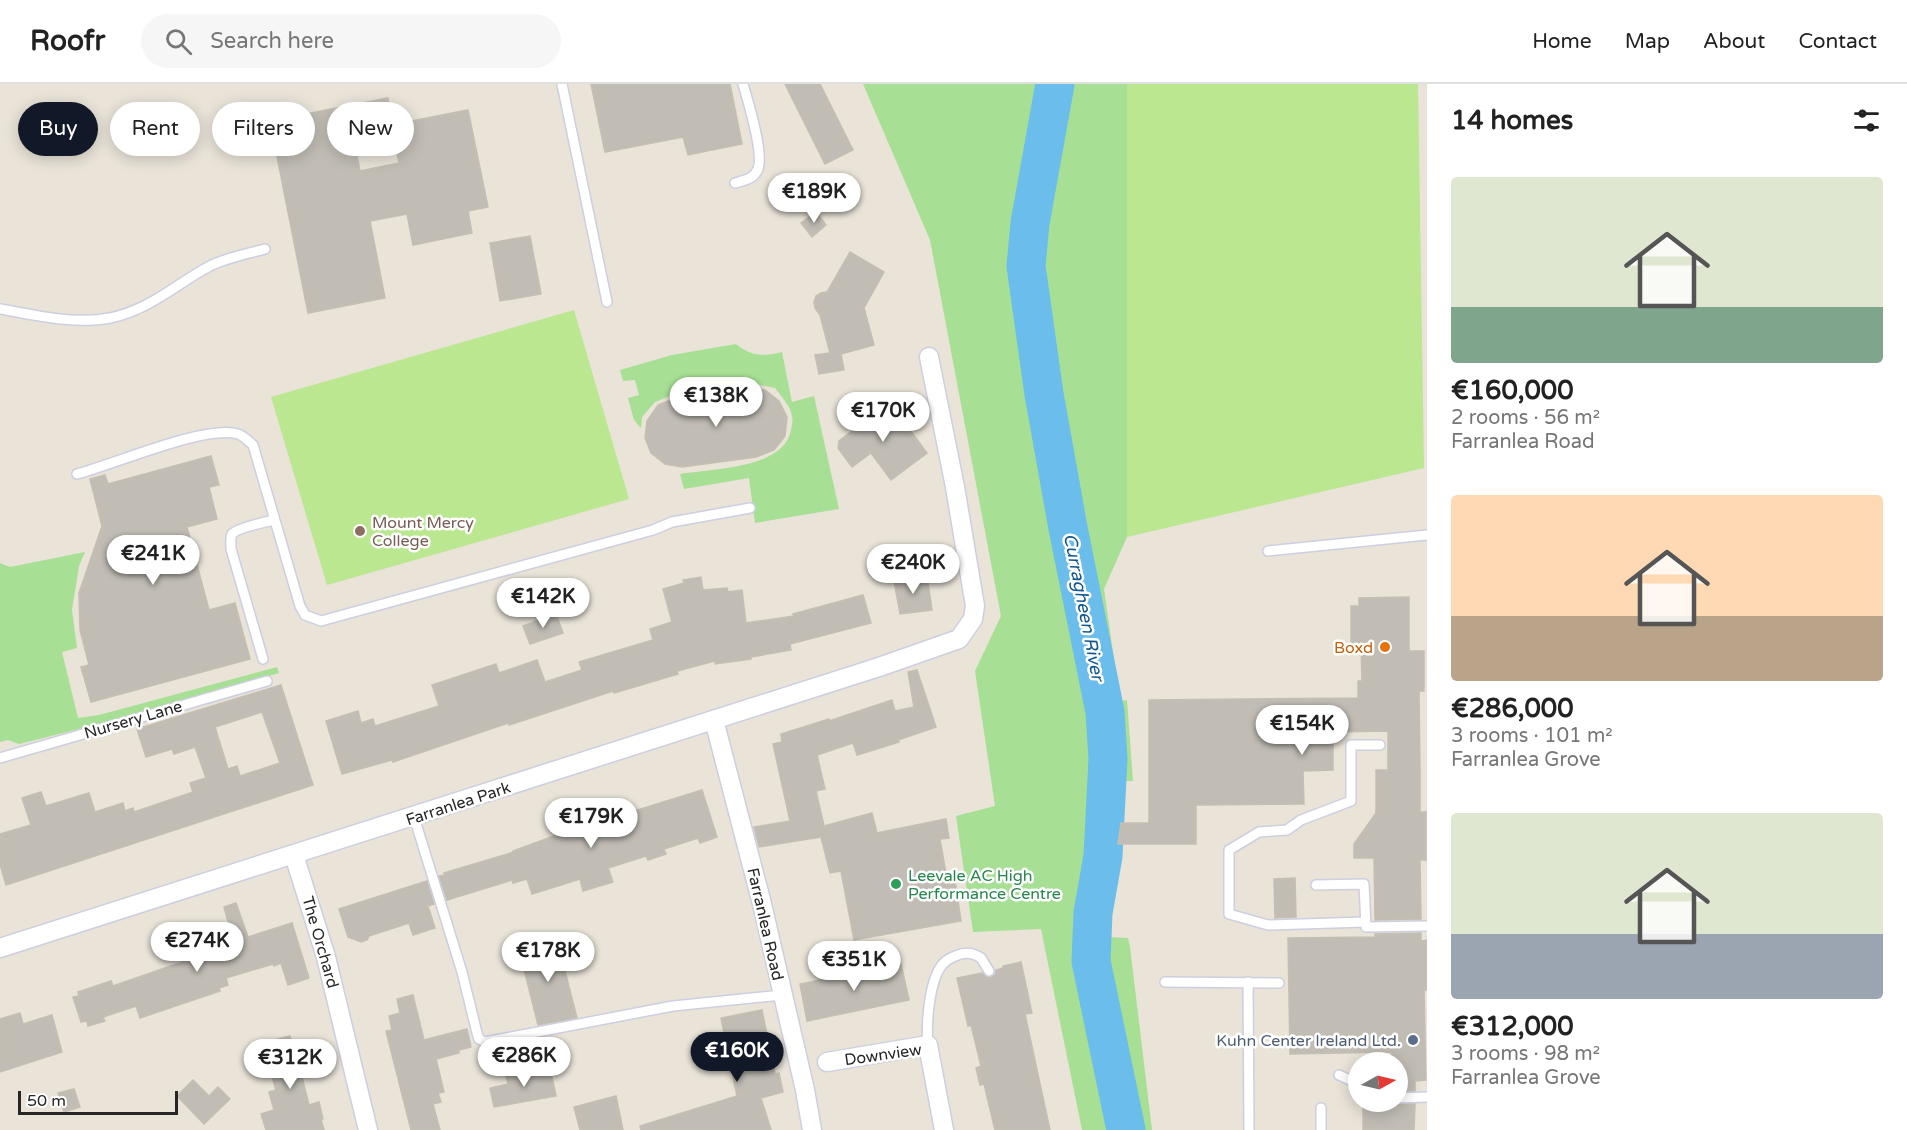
<!DOCTYPE html>
<meta charset="utf-8">
<style>
:root{--surface:#fff;--page:#f6f6f6;--text:#222;--muted:#767676;--line:#e0e0e0;--accent:#111827}
body{margin:0;font-family:"Varela Round",sans-serif;background:var(--page);color:var(--text);height:100vh;display:flex;flex-direction:column;font-size:22px;white-space:nowrap}
*{box-sizing:border-box;margin:0}
p{font-size:20px;color:var(--muted)}
.icon{flex:none;width:33px;height:33px;fill:none;stroke:currentColor;stroke-width:2;stroke-linecap:round;stroke-linejoin:round}
.map{position:relative;flex:1;overflow:hidden}
.sheet{display:flex;flex-direction:column;background:var(--surface);width:480px}
.sheet>*{flex:none}
.hud{position:absolute;left:18px;top:18px;width:570px;height:54px;display:flex;gap:12px}
.needle{width:39px;rotate:82deg}
.controls{position:absolute;left:1348px;top:968px;display:grid;gap:12px}
.controls a{display:grid;place-items:center;width:60px;height:60px;border-radius:50%;background:var(--surface);box-shadow:0 3px 15px #0003;font-size:30px}
.scale{position:absolute;left:18px;bottom:15px;width:160px;box-sizing:border-box;padding-left:6px;border:3px solid #262626;border-top:0;font-size:16px;line-height:21px;white-space:nowrap;color:#262626;-webkit-text-stroke:4px #fff;paint-order:stroke}
.price{position:absolute;translate:-50% -51px;padding:0 14px;border-radius:21px;background:#fff;color:#222;font-size:20px;line-height:39px;filter:drop-shadow(0 2px 3px #0008)}
.price::after{content:'';position:absolute;left:50%;top:36px;width:18px;height:14px;margin-left:-9px;background:inherit;clip-path:polygon(0 0,100% 0,50% 100%)}
.price.selected{background:var(--accent);color:#fff}
ul{padding:0;list-style:none}
li{display:grid;align-content:center;gap:12px;height:318px;padding:0 24px}
li span{display:grid;place-items:center;height:186px;border-radius:6px;color:#555}
li>.icon{margin-inline-start:auto}
span .icon{width:108px;height:108px;fill:#fffc;stroke-width:1}
li b{font-size:26px}
h2{display:flex;justify-content:space-between;align-items:center;height:72px;padding:0 24px;font-size:26px}
.tag{padding:0 21px;border-radius:27px;background:var(--surface);box-shadow:0 3px 15px #0003;font-size:21px;line-height:54px}
.tag.selected{background:var(--accent);color:#fff}
header{display:flex;align-items:center;gap:36px;box-sizing:border-box;height:84px;padding:0 30px;background:var(--surface);border-bottom:2px solid var(--line)}
header strong{font-size:28px}
nav{display:flex;gap:33px;margin-inline-start:auto;font-size:21px}
.search{width:420px;height:54px;background:var(--page);display:flex;align-items:center;gap:15px;box-sizing:border-box;padding:0 21px;border-radius:33px;color:var(--muted);font-size:22px}
main{display:flex;flex:1;min-height:0}
.map>svg:first-child{display:block}
.green{fill:#a7e094}
.pitch{fill:#bae790}
.lines{fill:none;stroke-linecap:round;stroke-linejoin:round}
.river{stroke:#6bbdeb;stroke-width:39}
.building{fill:#c1bdb5;stroke:#c4bfb2;stroke-width:1.5;fill-rule:evenodd}
.lane-casing{stroke:#cdcfe0;stroke-width:12}
.street-casing{stroke:#cdcfe0;stroke-width:21}
.lane{stroke:#fff;stroke-width:9}
.street{stroke:#fff;stroke-width:18}
.education-dot{fill:#8d6e63;stroke:#fff;stroke-width:2}
.food-dot{fill:#e8710a;stroke:#fff;stroke-width:2}
.leisure-dot{fill:#2e9e5b;stroke:#fff;stroke-width:2}
.service-dot{fill:#5c6f8a;stroke:#fff;stroke-width:2}
.labels{text-anchor:middle;stroke-width:5;stroke-linejoin:round;paint-order:stroke}
.education-label{font-size:16px;fill:#785e54;stroke:#fff;text-anchor:start}
.food-label{font-size:16px;fill:#c56008;stroke:#fff;text-anchor:end}
.street-label{font-size:16px;fill:#262626;stroke:#fff}
.leisure-label{font-size:16px;fill:#27864d;stroke:#fff;text-anchor:start}
.service-label{font-size:16px;fill:#4e5e75;stroke:#fff;text-anchor:end}
.water-label{font-size:18px;font-style:italic;fill:#105891;stroke:#fff}
</style>
<header>
<strong>Roofr</strong>
<div class="search"><svg class="icon" aria-label="search" viewBox="0 0 24 24"><circle cx="10" cy="10" r="6"/><path d="M15 15l6 6"/></svg>Search here</div>
<nav><a>Home</a><a>Map</a><a>About</a><a>Contact</a></nav>
</header>
<main>
<div class="map">
<svg width="1427" height="1046" viewBox="0 0 1427 1046">
<rect width="100%" height="100%" fill="#e9e3d8"/>
<g class="green">
<polygon points="863,0 1127,0 1127,453 1104,505 1120,617 1127,616 1133,697 1126,697 1107,853 1128,854 1130,863 1152,1046 1082,1046 1041,845 973,848 956,732 995,722 975,587 1001,532 930,156"/>
<path d="M736 260C750 272 764 273 782 268L792 318 814 312 839 425 755 439 749 394 684 405 680 390C712 385 784 385 791 346 792 341 793 336 792 332 790 321 781 312 775 304L746 298 670 312 655 318 642 333 641 344 634 336 628 314 639 311 635 296 623 297 620 286 672 271Z"/>
<polygon points="85,468 79,482 72,526 77,564 62,568 78,634 99,631 277,583 279,589 135,631 19,660 8,656 0,658 0,479 10,483"/>
</g>
<g class="pitch">
<polygon points="1127,0 1418,0 1424,384 1127,453"/>
<polygon points="574,226 629,415 327,501 271,313"/>
</g>
<g class="lines">
<polyline class="river" points="1055,0 1030,139 1026,182 1044,310 1068,444 1105,628 1108,675 1103,772 1093,829 1091,877 1126,1046"/>
</g>
<g class="building">
<polygon points="591,0 730,0 742,60 688,71 683,53 605,68"/>
<polygon points="785,0 820,0 853,66 825,80"/>
<polygon points="388,14 391,33 351,41 360,87 399,79 391,41 468,26 488,123 468,127 472,149 413,161 407,130 370,137 385,214 308,229 270,37"/>
<polygon points="816,128 826,141 812,153 801,139"/>
<polygon points="530,152 541,210 500,217 490,159"/>
<polygon points="850,168 884,188 864,224 874,261 841,270 844,286 819,290 815,271 830,269 820,231 815,224 814,218 816,212 821,209 827,208"/>
<polygon points="746,305 765,306 779,317 787,333 785,352 774,366 756,373 682,383 665,380 651,369 645,354 647,337 658,321 673,315"/>
<polygon points="890,319 927,369 891,396 871,369 852,383 838,364 839,357"/>
<polygon points="211,372 219,401 209,403 217,435 187,443 209,526 235,519 250,575 91,618 81,583 89,581 80,546 79,509 102,442 90,395 105,391 108,400"/>
<polygon points="927,492 932,526 900,530 894,497"/>
<polygon points="701,493 703,506 727,504 728,508 742,506 746,539 794,532 793,530 863,511 871,539 790,560 791,566 751,573 751,575 715,580 715,577 677,587 678,590 614,609 613,607 509,641 508,639 393,678 392,676 342,690 326,637 358,627 361,639 373,635 375,642 439,622 432,601 496,580 499,589 537,576 545,598 582,586 579,578 653,556 650,545 672,538 663,505 684,499 683,496"/>
<polygon points="1409,513 1409,567 1424,567 1424,607 1419,607 1420,686 1420,728 1426,728 1426,776 1420,776 1421,835 1375,836 1374,774 1354,774 1354,760 1376,729 1376,686 1388,686 1388,647 1333,648 1333,686 1303,687 1304,720 1196,721 1196,760 1118,760 1121,739 1149,739 1149,616 1358,614 1358,597 1362,597 1361,560 1351,560 1351,522 1359,522 1359,514"/>
<polygon points="556,530 563,549 530,560 523,542"/>
<polygon points="917,586 936,643 898,656 899,658 857,671 853,659 817,671 825,705 816,707 824,742 872,729 877,749 946,735 949,754 940,755 946,790 954,789 961,837 854,856 841,787 830,789 821,753 759,763 754,743 790,737 773,660 782,658 781,650 829,635 829,637 892,616 895,627 914,623 908,588"/>
<path d="M281 601 313 701 6 801 0 780V750L31 741 22 714 41 708 46 722 89 709 95 728 123 719 125 727 133 724 134 728 193 708 190 699 206 694 195 663 174 670 172 665 146 673 137 645ZM262 628 280 679 240 692 237 682 228 685 215 643Z"/>
<polygon points="702,706 717,753 700,759 698,754 664,765 666,770 648,776 646,772 608,784 613,798 583,807 580,795 532,810 527,795 513,799 512,796 447,816 439,792 445,791 444,789 514,768 513,767 551,753"/>
<polygon points="1295,794 1296,833 1275,834 1274,795"/>
<polygon points="427,797 434,820 428,822 435,844 413,851 409,839 369,852 367,856 361,858 348,853 339,825"/>
<polygon points="236,819 248,853 292,839 309,894 288,901 281,879 274,882 273,880 226,894 228,901 219,904 220,907 140,934 136,922 103,933 105,937 88,942 87,937 81,938 73,913 79,912 78,908 111,897 113,902 188,876 187,871 233,856 224,823"/>
<polygon points="1421,849 1421,857 1427,856 1427,906 1424,906 1426,996 1415,997 1415,1007 1398,1007 1398,978 1392,978 1391,968 1290,970 1288,854 1375,853 1375,850"/>
<polygon points="555,856 562,875 577,934 538,941 519,865"/>
<polygon points="1021,878 1032,929 1025,930 1050,1046 995,1046 984,1000 980,1001 976,984 981,982 971,941 968,942 957,894 982,889 990,894 995,891 996,886 1003,884 1003,882"/>
<polygon points="901,880 909,916 807,937 800,900"/>
<polygon points="413,911 424,956 467,945 471,963 459,966 459,969 436,975 444,1008 438,1009 441,1018 433,1020 440,1046 411,1046 386,947 392,946 389,932 400,929 397,915"/>
<polygon points="762,926 775,990 779,989 783,1008 761,1014 771,1046 641,1046 640,1042 737,1012 721,934"/>
<polygon points="20,929 23,940 52,931 62,968 0,988 0,935"/>
<polygon points="290,952 294,968 304,965 310,986 301,989 309,1021 319,1018 323,1035 321,1035 324,1046 266,1046 261,1030 274,1026 269,1008 276,1006 262,959"/>
<polygon points="550,984 556,1012 494,1023 490,1004 508,1000 506,992"/>
<polygon points="193,996 209,1012 218,1003 230,1015 204,1040 177,1012"/>
<polygon points="74,1005 80,1023 64,1028 58,1009"/>
<polygon points="616,1012 623,1046 580,1046 574,1023"/>
<polygon points="1363,1020 1415,1020 1414,1046 1363,1046"/>
</g>
<g class="lines">
<g class="lane-casing">
<g id="lane">
<polyline points="562,0 607,218"/>
<path d="M735 99C745 96 754 95 758 85 764 69 748 17 743 0"/>
<path d="M0 225C35 231 75 241 110 234 149 226 175 201 208 183 224 174 247 170 265 165"/>
<path d="M77 390C113 381 206 340 238 350 244 352 248 357 253 361L300 522 305 531 321 537 653 446 672 438 750 424"/>
<polyline points="1268,467 1427,451"/>
<path d="M263 575 231 465C231 461 230 454 232 450 237 444 265 438 274 436"/>
<polyline points="0,674 267,597"/>
<polyline points="414,733 462,888 477,949 479,955 485,958 673,922 782,911"/>
<polyline points="1316,801 1364,800 1366,843 1427,842"/>
<polyline points="1365,838 1268,841 1229,830 1229,766 1259,748 1287,746 1301,736 1351,717 1351,661 1380,661"/>
<polyline points="1165,898 1279,899"/>
<polyline points="1248,898 1249,1046"/>
<path d="M928 961C926 941 929 897 942 881 946 876 952 873 958 871 966 868 974 869 981 874L989 887"/>
<polyline points="1339,991 1359,1000"/>
<polyline points="1398,1014 1427,1013"/>
<polyline points="1321,1024 1321,1046"/>
</g>
</g>
<g class="street-casing">
<g id="street">
<polyline points="714,636 762,820 805,1006 812,1046"/>
<polyline points="294,771 326,873 368,1046"/>
<polyline points="0,864 879,583 959,555 973,535 975,522 955,403 929,273"/>
<polyline points="827,978 928,961 944,1046"/>
</g>
</g>
<use href="#lane" class="lane"/>
<use href="#street" class="street"/>
</g>
<circle class="education-dot" cx="360" cy="447" r="6"/>
<circle class="food-dot" cx="1385" cy="563" r="6"/>
<circle class="leisure-dot" cx="896" cy="800" r="6"/>
<circle class="service-dot" cx="1413" cy="956" r="6"/>
<g class="labels">
<g class="education-label">
<text x="372" y="444">Mount Mercy<tspan x="372" dy="18">College</tspan></text>
</g>
<g class="food-label">
<text x="1373" y="569">Boxd</text>
</g>
<g class="street-label">
<text transform="translate(133 635) rotate(-16)" y="6">Nursery Lane</text>
<text transform="translate(458 719) rotate(-18)" y="6">Farranlea Park</text>
<text transform="translate(766 840) rotate(77)" y="6">Farranlea Road</text>
<text transform="translate(321 858) rotate(74)" y="6">The Orchard</text>
<text transform="translate(883 970) rotate(-8)" y="6">Downview</text>
</g>
<g class="leisure-label">
<text x="908" y="797">Leevale AC High<tspan x="908" dy="18">Performance Centre</tspan></text>
</g>
<g class="service-label">
<text x="1401" y="962">Kuhn Center Ireland Ltd.</text>
</g>
<g class="water-label">
<text transform="translate(1084 523) rotate(79)" y="6">Curragheen River</text>
</g>
</g>
</svg>
<div class="controls">
<a><svg class="needle" viewBox="-14 -14 28 28"><path d="M0-13l5 13h-10z" fill="#e53935"/><path d="M0 13l5-13h-10z" fill="#767676"/></svg></a>
</div>
<div class="scale">50 m</div>
<b class="price" style="left:814px;top:140px">€189K</b>
<b class="price" style="left:716px;top:344px">€138K</b>
<b class="price" style="left:883px;top:359px">€170K</b>
<b class="price" style="left:153px;top:502px">€241K</b>
<b class="price" style="left:913px;top:511px">€240K</b>
<b class="price" style="left:543px;top:545px">€142K</b>
<b class="price" style="left:1302px;top:672px">€154K</b>
<b class="price" style="left:591px;top:765px">€179K</b>
<b class="price" style="left:197px;top:889px">€274K</b>
<b class="price" style="left:548px;top:899px">€178K</b>
<b class="price" style="left:854px;top:908px">€351K</b>
<b class="price selected" style="left:737px;top:999px">€160K</b>
<b class="price" style="left:524px;top:1004px">€286K</b>
<b class="price" style="left:290px;top:1006px">€312K</b>
<div class="hud">
<a class="tag selected">Buy</a>
<a class="tag">Rent</a>
<a class="tag">Filters</a>
<a class="tag">New</a>
</div>
</div>
<section class="sheet">
<h2>14 homes<svg class="icon" aria-label="filters" viewBox="0 0 24 24"><path d="M4 7h16M4 17h16"/><circle cx="9" cy="7" r="2"/><circle cx="15" cy="17" r="2"/></svg></h2>
<ul>
<li><span style="background:linear-gradient(#dfe7d0 70%,#7fa58c 0)"><svg class="icon" aria-label="home" viewBox="0 0 24 24"><path d="M3 11l9-7 9 7M6 9v11h12V9"/></svg></span><div><b>€160,000</b><p>2 rooms · 56 m²</p><p>Farranlea Road</p></div></li>
<li><span style="background:linear-gradient(#ffd9b3 65%,#b9a48a 0)"><svg class="icon" aria-label="home" viewBox="0 0 24 24"><path d="M3 11l9-7 9 7M6 9v11h12V9"/></svg></span><div><b>€286,000</b><p>3 rooms · 101 m²</p><p>Farranlea Grove</p></div></li>
<li><span style="background:linear-gradient(#dfe7d0 65%,#9aa5b1 0)"><svg class="icon" aria-label="home" viewBox="0 0 24 24"><path d="M3 11l9-7 9 7M6 9v11h12V9"/></svg></span><div><b>€312,000</b><p>3 rooms · 98 m²</p><p>Farranlea Grove</p></div></li>
</ul>
</section>
</main>
